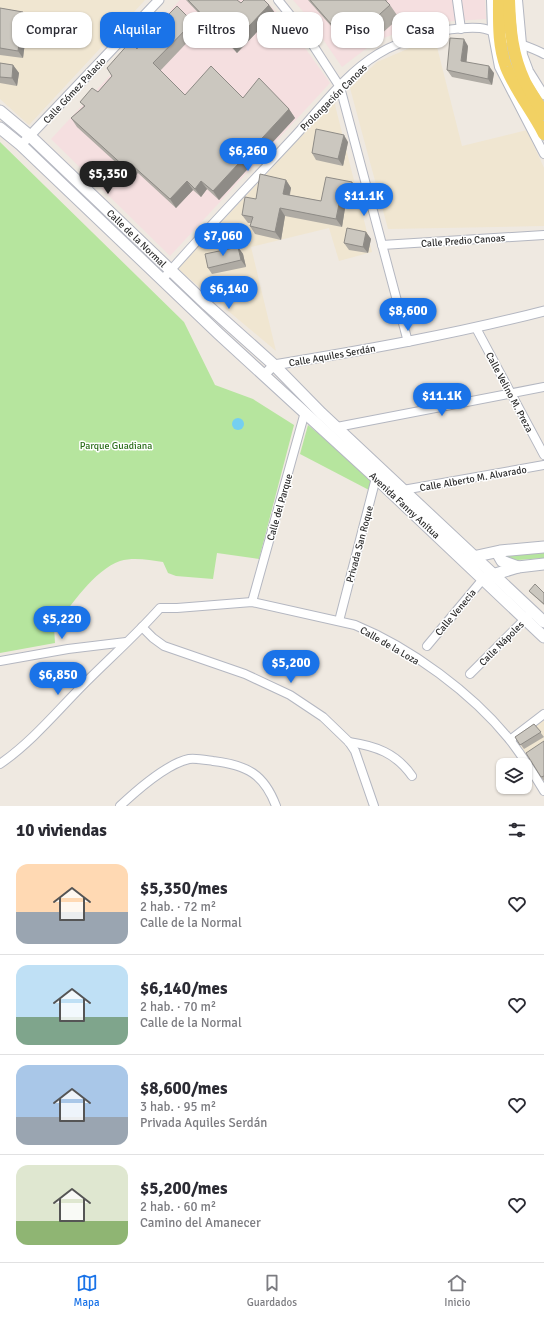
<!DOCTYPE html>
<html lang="es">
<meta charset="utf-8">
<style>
:root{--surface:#fff;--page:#f7f7f7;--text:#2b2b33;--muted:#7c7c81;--line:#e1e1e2;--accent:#1a73e8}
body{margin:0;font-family:Signika,sans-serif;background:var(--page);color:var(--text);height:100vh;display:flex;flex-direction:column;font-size:15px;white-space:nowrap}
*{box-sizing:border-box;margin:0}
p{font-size:13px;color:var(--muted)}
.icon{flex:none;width:22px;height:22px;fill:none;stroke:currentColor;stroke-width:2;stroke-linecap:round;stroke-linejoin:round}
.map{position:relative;height:806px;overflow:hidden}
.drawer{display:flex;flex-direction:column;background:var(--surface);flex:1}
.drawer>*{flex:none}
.guide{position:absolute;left:12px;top:12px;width:520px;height:36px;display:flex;gap:8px}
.tools{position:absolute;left:496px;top:758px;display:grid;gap:8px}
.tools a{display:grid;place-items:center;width:36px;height:36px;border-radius:8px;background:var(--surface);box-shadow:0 1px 3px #0004;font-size:20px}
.price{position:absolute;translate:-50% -34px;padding:0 9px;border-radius:14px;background:var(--accent);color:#fff;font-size:13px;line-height:26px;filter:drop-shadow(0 1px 2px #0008)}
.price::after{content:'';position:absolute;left:50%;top:24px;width:12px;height:9px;margin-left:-6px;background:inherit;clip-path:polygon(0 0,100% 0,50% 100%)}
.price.active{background:#222;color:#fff}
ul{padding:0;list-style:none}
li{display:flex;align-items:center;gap:12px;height:100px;padding:0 16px}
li+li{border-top:1px solid var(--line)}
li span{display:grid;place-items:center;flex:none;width:112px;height:80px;border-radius:12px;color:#555}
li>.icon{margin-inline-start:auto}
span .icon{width:48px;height:48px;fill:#fffc;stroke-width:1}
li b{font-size:17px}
h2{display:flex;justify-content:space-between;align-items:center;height:48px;padding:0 16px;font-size:17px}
.pill{padding:0 14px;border-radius:12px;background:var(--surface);box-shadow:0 1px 3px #0004;font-size:14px;line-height:36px}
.pill.active{background:var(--accent);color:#fff}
.menu{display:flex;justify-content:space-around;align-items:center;height:56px;border-top:1px solid var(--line);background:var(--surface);font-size:11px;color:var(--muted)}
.menu a{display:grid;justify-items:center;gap:2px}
.menu .active{color:var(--accent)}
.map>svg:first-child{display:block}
.education{fill:#f0e6d1}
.medical{fill:#f5dfe0}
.green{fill:#b6e59e}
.water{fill:#75cff0}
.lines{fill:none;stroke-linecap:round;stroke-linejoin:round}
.minor-casing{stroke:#b4b7c1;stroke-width:10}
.tertiary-casing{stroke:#b4b7c1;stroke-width:11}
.secondary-casing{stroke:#b4b7c1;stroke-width:13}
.primary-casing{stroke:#c9c9c9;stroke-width:14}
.minor{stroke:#fff;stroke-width:8}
.tertiary{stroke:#fff;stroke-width:9}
.secondary{stroke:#fff;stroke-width:11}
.primary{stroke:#f2d163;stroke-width:12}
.wall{fill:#afaba4}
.shaded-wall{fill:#8e8b86}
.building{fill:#cbc7bf;stroke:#8e8b86}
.labels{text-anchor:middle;stroke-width:3;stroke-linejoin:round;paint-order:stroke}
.street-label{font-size:10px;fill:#2e2e2e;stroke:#fff}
.park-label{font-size:10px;fill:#2c6e1b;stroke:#fff}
</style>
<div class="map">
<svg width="544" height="806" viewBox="0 0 544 806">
<rect width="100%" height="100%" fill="#efe9e1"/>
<g class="education">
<polygon points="0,0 145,0 29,125 0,99"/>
<polygon points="436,43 462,146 527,130 544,168 544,226 388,229 350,88 377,62 412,47"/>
<polygon points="334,101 372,252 339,261 329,228 251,247 276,351 178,269"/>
<polygon points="544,718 544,782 516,739"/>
</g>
<g class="medical">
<polygon points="180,0 265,0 288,24 330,83 170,256 51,139"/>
<polygon points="293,0 485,0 486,19 423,23 376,41 342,67 307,16"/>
</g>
<g class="green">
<path d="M0 142 184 322 215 385 253 399 294 425 259 559 217 553 213 579 176 576 168 573 163 562C149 560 134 557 120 561 94 570 71 606 54 627L55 643 0 653Z"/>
<polygon points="308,425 372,478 369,490 300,454"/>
<polygon points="544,549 544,558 518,560 506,559 506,555"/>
</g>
<circle class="water" cx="238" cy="424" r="6"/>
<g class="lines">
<g class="minor-casing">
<g id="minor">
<polyline points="278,0 307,36 340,87 408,342"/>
<polyline points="457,0 461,29"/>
<polyline points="491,0 492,30 499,67 544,154"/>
<polyline points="518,0 523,55 529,71 544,95"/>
<polyline points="382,245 544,235"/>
<path d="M162 280C205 231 250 184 294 137 320 109 345 74 378 54 404 38 449 26 480 28 492 29 500 36 510 40 522 45 533 48 544 54"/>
<polyline points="476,328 544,455"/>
<polyline points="337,427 544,387"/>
<polyline points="403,490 544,465"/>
<polyline points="252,602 305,412"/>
<polyline points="339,621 377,474"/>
<polyline points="142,627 153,638 164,646 245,674 290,695 323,717 349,742 355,751 374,806"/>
<polyline points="427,646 483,579"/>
<polyline points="0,661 68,649 126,642"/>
<polyline points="470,674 528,616"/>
<polyline points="510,740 544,714"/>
<path d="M349 742C376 746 396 753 412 776"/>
<path d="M0 764C33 741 58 710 86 682 111 657 137 634 160 608H177L252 602 355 625C411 648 472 693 510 740 522 756 534 774 544 791"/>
<path d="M120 806C137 790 166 764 189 759 196 758 206 760 213 761 247 765 264 774 276 806"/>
</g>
</g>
<g class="tertiary-casing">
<g id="tertiary">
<polyline points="21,145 159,0"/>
<path d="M264 375 274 365C365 350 455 334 544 311"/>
</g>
</g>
<g class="secondary-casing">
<g id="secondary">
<polyline points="0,111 30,136 207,305 274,365 321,413 544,622"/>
<polyline points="0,128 21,145 219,334 376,478 544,637"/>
<polyline points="498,554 502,561 518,567"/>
<polyline points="468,558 500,551 544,547"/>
<polyline points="489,576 518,567 544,564"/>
</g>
</g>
<g class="primary-casing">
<g id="primary">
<path d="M499 0C499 23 498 45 506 67 515 90 533 112 544 134"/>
<path d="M509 0C510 29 512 55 525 82 531 93 538 103 544 114"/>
</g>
</g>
<use href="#minor" class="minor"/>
<use href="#tertiary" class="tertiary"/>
<use href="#secondary" class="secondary"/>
<use href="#primary" class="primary"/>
</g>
<g class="wall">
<polygon points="186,0 237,0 241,3 269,5 275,13 237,53"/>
<polygon points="308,0 388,0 386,1 390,5 399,18 369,45 359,34 347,44"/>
<polygon points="0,8 23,12 28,19 23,58 0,55"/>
<polygon points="193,22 199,30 160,71 185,95 243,98 289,109 295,118 219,200 207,189 201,197 193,190 176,208 138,173 133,178 77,127 71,118 84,106 80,102 98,92 112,76 107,68 137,49 145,38 140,31 156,27"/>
<polygon points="468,46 466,62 494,73 492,85 452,77 447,70"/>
<polygon points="0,63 13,65 19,73 17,86 0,83"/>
<polygon points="348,142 343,166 316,160 312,153"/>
<polygon points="286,180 291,188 290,195 321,201 352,182 357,190 355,204 346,202 342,227 285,216 281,240 255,234 250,226 251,223 248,223 242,215 256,199"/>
<polygon points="366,232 371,239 368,253 349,250 344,243"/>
<polygon points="238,247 243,254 246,267 212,274 208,268"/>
<polygon points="529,591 544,593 544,605 531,593"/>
<polygon points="534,724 544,737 524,749 515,737"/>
<polygon points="544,741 544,781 541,777"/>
</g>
<g class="shaded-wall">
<polygon points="269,5 275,13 237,53 231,45"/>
<polygon points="23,12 28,19 23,58 18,51"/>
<polygon points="464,39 468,46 466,67 461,61"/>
<polygon points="13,65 19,73 17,86 12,78"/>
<polygon points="489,66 494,73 492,85 488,79"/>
<polygon points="289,109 295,118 219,200 213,191"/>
<polygon points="344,135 348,142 343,166 338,159"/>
<polygon points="286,180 291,188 288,201 283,194"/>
<polygon points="187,181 193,190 176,208 170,199"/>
<polygon points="201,181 207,189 201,197 195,189"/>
<polygon points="352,182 357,190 355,204 349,196"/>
<polygon points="341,194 346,202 342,227 336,219"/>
<polygon points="280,208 285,216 281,240 275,232"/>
<polygon points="366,232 371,239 368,253 363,247"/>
<polygon points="238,247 243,254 246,267 241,260"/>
</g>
<g class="building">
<polygon points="188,0 237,0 241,3 244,0 264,0 269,5 231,45"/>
<polygon points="310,0 385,0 390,5 360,32 350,21 338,32"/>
<polygon points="177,6 193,22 153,63 185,95 211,66 243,98 259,78 289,109 213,191 201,181 195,189 187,181 170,199 132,165 127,169 71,118 85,106 80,102 92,88 98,92 112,76 107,68 130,42 137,49 145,37 140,31 150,21 156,27"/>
<polygon points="0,8 23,12 18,51 0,48"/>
<polygon points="450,38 464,39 461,61 489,66 488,79 447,70"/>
<polygon points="0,63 13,65 12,78 0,77"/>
<polygon points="316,129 344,135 338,159 312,153"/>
<polygon points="260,174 286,180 283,194 321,201 326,177 352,182 349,196 341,194 336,219 280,208 275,232 250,226 253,217 242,215 245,197 256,199"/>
<polygon points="347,228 366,232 363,247 344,243"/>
<polygon points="238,247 241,260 208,268 205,254"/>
<polygon points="535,584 544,593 544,604 529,591"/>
<polygon points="534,724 541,732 520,745 515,737"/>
<polygon points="544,741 544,776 541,777 526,753"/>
</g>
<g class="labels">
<g class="street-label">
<text transform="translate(74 90) rotate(-47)" y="4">Calle Gómez Palacio</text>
<text transform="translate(333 97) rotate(-45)" y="4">Prolongación Canoas</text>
<text transform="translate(137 238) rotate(44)" y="4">Calle de la Normal</text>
<text transform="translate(463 240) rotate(-4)" y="4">Calle Predio Canoas</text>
<text transform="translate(332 355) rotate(-10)" y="4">Calle Aquiles Serdán</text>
<text transform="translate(510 392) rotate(62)" y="4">Calle Velino M. Preza</text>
<text transform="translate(473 478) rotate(-10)" y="4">Calle Alberto M. Alvarado</text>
<text transform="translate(405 505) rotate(43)" y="4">Avenida Fanny Anitua</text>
<text transform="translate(279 507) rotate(-74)" y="4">Calle del Parque</text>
<text transform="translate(359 544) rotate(-75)" y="4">Privada San Roque</text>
<text transform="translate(455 612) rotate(-50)" y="4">Calle Venecia</text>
<text transform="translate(501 643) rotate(-45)" y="4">Calle Nápoles</text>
<text transform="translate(390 645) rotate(30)" y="4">Calle de la Loza</text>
</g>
<g class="park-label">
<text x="116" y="449">Parque Guadiana</text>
</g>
</g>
</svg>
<div class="tools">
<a><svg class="icon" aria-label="layers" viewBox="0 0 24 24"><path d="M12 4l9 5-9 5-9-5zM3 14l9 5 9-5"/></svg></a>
</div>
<b class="price" style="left:248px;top:172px">$6,260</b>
<b class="price active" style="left:108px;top:195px">$5,350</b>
<b class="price" style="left:364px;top:217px">$11.1K</b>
<b class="price" style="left:223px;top:257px">$7,060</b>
<b class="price" style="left:229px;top:310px">$6,140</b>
<b class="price" style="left:408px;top:332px">$8,600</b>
<b class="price" style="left:442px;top:417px">$11.1K</b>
<b class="price" style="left:62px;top:640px">$5,220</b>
<b class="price" style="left:291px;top:684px">$5,200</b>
<b class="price" style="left:58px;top:696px">$6,850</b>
<div class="guide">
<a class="pill">Comprar</a>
<a class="pill active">Alquilar</a>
<a class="pill">Filtros</a>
<a class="pill">Nuevo</a>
<a class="pill">Piso</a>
<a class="pill">Casa</a>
</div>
</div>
<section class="drawer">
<h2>10 viviendas<svg class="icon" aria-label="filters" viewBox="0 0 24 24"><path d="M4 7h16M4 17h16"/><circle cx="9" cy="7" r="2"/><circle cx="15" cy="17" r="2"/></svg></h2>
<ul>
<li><span style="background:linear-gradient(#ffd9b3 60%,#9aa5b1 0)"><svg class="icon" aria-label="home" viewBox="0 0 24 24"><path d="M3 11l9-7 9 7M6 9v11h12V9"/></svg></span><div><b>$5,350/mes</b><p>2 hab. · 72 m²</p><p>Calle de la Normal</p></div><svg class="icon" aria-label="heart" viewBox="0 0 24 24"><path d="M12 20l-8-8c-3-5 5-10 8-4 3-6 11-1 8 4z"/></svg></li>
<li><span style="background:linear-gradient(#bfe0f5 65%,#7fa58c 0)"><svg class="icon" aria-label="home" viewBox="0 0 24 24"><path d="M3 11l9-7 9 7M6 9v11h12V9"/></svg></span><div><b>$6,140/mes</b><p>2 hab. · 70 m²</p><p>Calle de la Normal</p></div><svg class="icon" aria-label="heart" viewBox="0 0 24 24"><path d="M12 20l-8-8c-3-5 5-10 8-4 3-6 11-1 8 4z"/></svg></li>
<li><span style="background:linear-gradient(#a9c7e8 65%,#9aa5b1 0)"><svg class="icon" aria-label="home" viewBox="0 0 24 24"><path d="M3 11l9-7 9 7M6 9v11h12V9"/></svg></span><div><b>$8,600/mes</b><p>3 hab. · 95 m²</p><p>Privada Aquiles Serdán</p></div><svg class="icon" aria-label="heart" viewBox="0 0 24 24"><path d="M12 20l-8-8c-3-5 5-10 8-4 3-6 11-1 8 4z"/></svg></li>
<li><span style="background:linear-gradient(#dfe7d0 70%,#8fb573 0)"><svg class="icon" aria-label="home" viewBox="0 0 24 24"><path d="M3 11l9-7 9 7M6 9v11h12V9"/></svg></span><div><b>$5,200/mes</b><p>2 hab. · 60 m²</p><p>Camino del Amanecer</p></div><svg class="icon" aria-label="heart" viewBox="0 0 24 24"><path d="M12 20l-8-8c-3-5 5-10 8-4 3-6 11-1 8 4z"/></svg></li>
</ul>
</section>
<nav class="menu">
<a class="active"><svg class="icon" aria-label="map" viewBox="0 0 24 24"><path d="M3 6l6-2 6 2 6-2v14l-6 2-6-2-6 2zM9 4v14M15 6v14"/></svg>Mapa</a>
<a><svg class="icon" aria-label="saved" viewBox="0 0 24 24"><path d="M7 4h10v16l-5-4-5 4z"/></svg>Guardados</a>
<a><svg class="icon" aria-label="home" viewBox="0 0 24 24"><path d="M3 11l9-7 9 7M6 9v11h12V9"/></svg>Inicio</a>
</nav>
